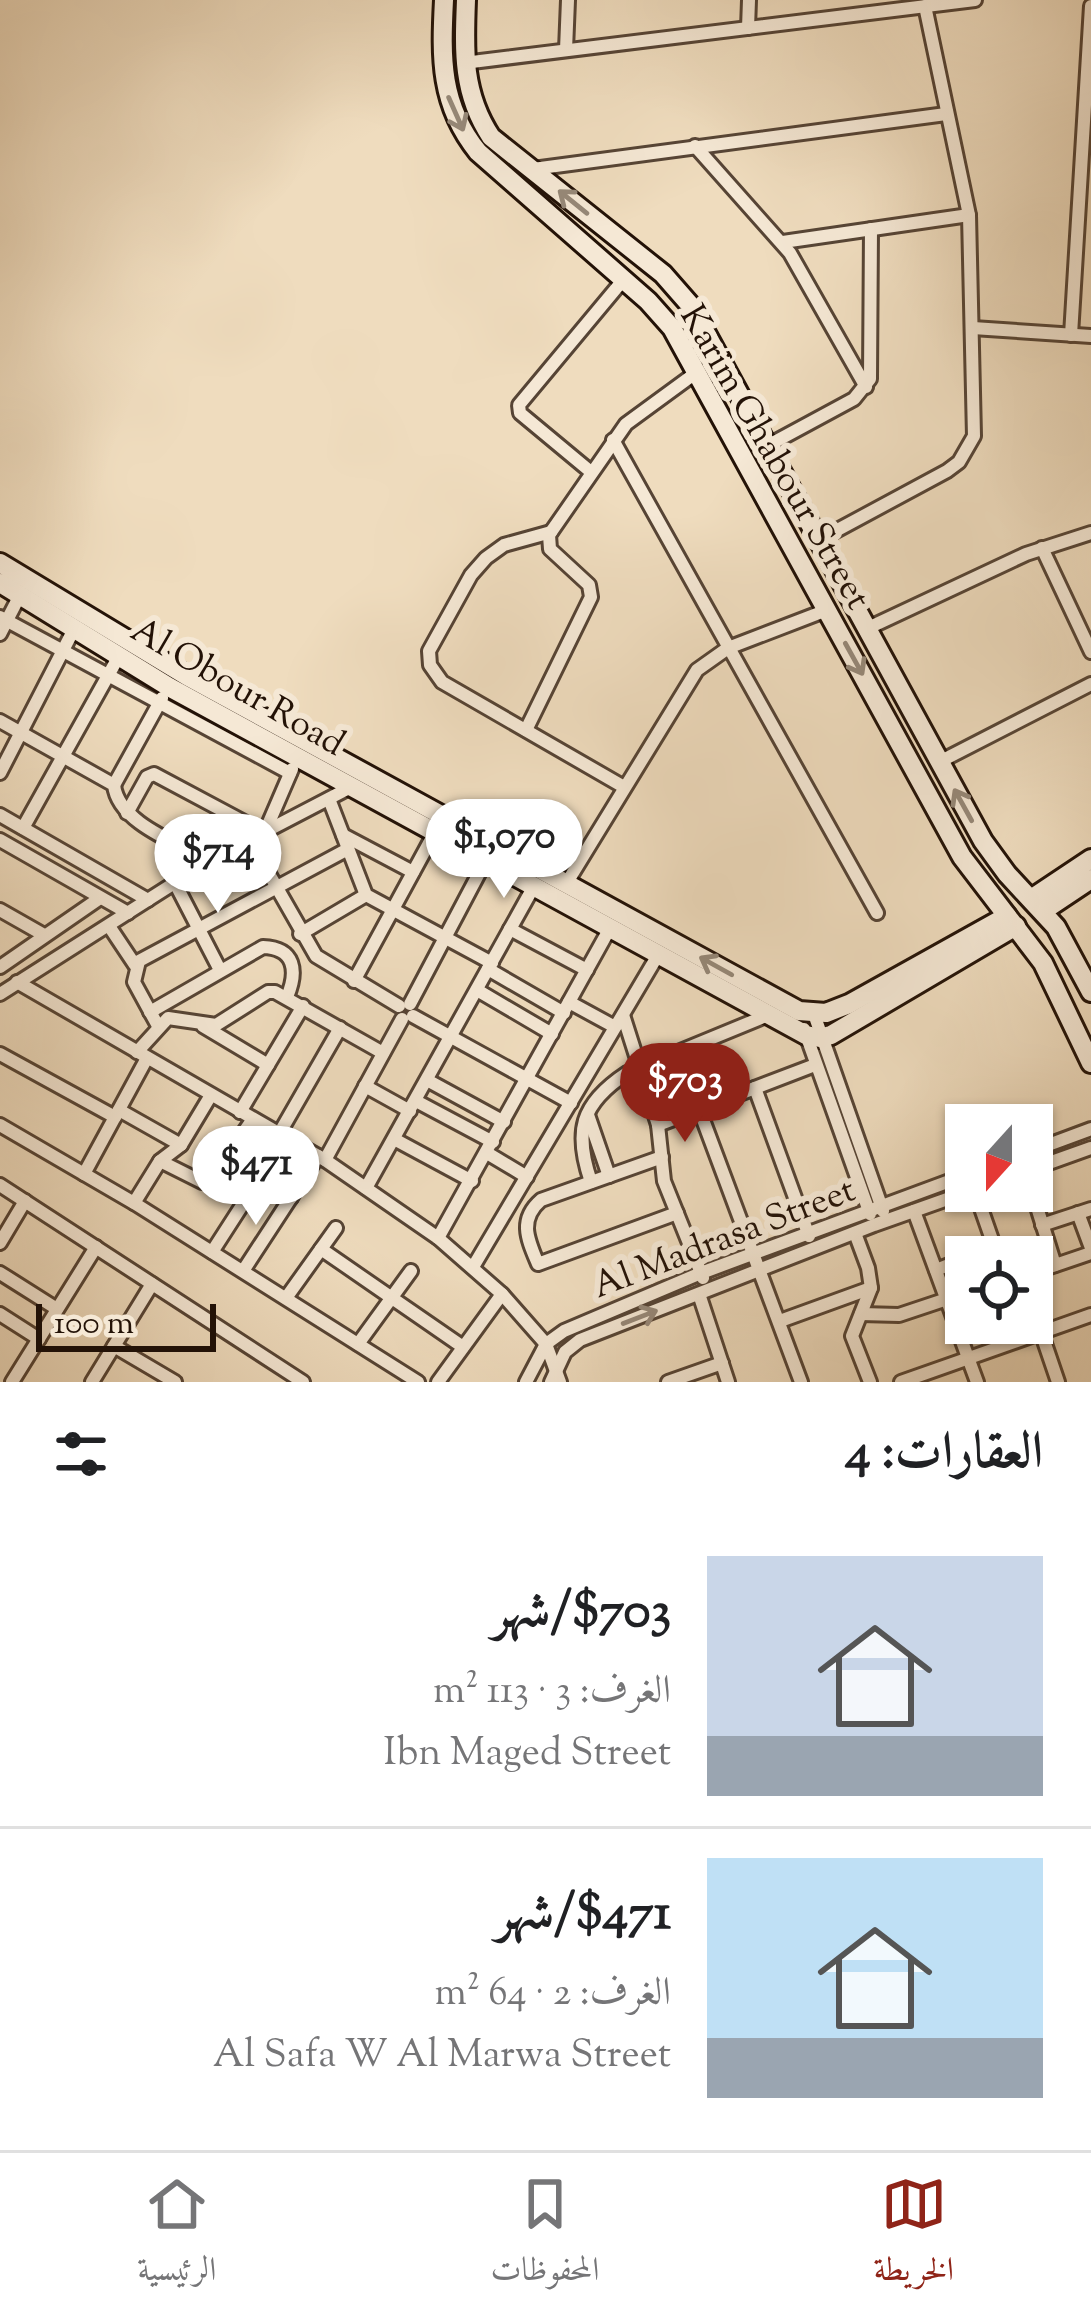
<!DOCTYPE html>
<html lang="ar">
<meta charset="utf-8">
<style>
:root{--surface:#fff;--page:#f6f6f6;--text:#202124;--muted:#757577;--line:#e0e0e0;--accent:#8f2418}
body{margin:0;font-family:"Sorts Mill Goudy",Amiri,serif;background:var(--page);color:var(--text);direction:rtl;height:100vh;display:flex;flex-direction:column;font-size:45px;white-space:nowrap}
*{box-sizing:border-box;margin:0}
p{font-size:39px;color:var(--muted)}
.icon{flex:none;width:66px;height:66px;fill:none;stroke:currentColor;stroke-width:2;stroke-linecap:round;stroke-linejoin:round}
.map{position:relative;height:1382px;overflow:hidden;direction:ltr}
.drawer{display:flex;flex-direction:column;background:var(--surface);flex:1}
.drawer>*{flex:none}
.needle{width:78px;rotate:201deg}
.fabs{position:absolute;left:945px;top:1104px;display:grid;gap:24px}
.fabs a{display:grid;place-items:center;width:108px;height:108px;border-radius:0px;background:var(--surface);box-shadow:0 3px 9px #0004;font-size:60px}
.scale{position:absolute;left:36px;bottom:30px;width:180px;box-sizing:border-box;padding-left:12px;border:6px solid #231207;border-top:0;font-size:33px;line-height:42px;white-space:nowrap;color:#231207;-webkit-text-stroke:9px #f5e8d5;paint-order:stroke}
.price{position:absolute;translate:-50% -102px;padding:0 27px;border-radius:42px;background:#fff;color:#222;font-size:39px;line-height:78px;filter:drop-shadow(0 3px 6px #0008)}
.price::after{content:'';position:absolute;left:50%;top:72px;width:36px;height:27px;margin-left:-18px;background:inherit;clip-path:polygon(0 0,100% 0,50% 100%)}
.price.selected{background:var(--accent);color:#fff}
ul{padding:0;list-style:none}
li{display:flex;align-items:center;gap:36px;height:300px;padding:0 48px}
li+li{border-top:3px solid var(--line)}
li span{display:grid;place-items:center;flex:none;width:336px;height:240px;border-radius:0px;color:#555}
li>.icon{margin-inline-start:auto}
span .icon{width:144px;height:144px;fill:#fffc;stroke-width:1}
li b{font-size:51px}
h2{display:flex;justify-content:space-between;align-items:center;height:144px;padding:0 48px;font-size:51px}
.tabs{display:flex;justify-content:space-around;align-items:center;height:168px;border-top:3px solid var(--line);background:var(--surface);font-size:33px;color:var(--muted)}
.tabs a{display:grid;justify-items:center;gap:6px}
.tabs .selected{color:var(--accent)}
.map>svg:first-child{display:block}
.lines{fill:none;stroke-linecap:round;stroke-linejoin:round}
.street-casing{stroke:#564435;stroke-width:18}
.secondary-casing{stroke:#231207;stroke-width:24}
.street{stroke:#f5e8d5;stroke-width:12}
.secondary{stroke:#f5e8d5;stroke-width:18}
.oneway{stroke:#968878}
.labels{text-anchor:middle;stroke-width:12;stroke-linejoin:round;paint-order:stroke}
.street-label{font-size:36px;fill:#231207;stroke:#f5e8d5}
</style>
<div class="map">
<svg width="1091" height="1382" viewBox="0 0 1091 1382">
<rect width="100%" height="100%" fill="#efdcbe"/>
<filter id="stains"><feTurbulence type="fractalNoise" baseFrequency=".00167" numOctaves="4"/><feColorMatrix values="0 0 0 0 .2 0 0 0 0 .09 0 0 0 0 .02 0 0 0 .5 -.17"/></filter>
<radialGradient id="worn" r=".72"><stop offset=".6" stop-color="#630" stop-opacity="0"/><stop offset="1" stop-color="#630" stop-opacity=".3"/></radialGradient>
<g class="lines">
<g class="street-casing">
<g id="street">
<polyline points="748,28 749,0"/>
<polyline points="566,50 568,0"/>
<polyline points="464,63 975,0"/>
<polyline points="695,146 790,253 866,387"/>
<polyline points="533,169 946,114"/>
<polyline points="783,242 969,215"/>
<polyline points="973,328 1091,336"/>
<polyline points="1071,335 1091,6"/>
<polyline points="613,440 877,913"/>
<polyline points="767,446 854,399 870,379 871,229"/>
<polyline points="591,472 520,413 519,405 624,279"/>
<polyline points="551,532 504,545 486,558 471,575 429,651 430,665 442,682 624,787"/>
<polyline points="817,541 947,471 959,462 974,436 969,215 925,6"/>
<polyline points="1042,548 1091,652"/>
<polyline points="0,617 290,773"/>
<polyline points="866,629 1026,554 1091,533"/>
<polyline points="0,634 20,595"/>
<path d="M0 721 114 785C118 823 178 843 209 861"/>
<polyline points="526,730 591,597 589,585 550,549 549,535 626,424 697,372"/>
<polyline points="939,762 1091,684"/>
<polyline points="0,773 74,629"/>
<polyline points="114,785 162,698"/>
<polyline points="329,799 366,895 492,963"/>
<polyline points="127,813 147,777 154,774 261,831"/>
<polyline points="0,815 148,900"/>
<polyline points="267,827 292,769"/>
<polyline points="23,828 119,656"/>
<polyline points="343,835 413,872"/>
<polyline points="249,839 316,956 399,1006"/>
<polyline points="0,840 128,913"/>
<polyline points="175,883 220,970"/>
<polyline points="566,884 697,670 728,648 827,610"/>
<polyline points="0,910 44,935"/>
<polyline points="109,926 135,965"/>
<polyline points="510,929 587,970"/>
<polyline points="300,934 366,895"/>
<polyline points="0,967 100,898"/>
<polyline points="488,969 564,1013"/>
<polyline points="354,981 435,832"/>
<polyline points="17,982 325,1160 438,1238 502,1294 546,1344 560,1382"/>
<polyline points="477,990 552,1034"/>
<polyline points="0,994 209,861 351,787"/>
<polyline points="569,1002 615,1027"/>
<polyline points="410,1004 486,860"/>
<path d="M150 1012 263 947C295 948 298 971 287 997"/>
<polyline points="814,1014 883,1211"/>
<polyline points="623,1015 658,1125 664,1181 703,1278"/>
<polyline points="413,1016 571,1103"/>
<polyline points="158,1026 134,982 139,961 348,849"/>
<polyline points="203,1026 268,1065"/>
<polyline points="804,1029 870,1214"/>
<polyline points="137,1052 168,1018 216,1025 268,992 275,992 383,1053"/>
<polyline points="0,1054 115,1117"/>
<polyline points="427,1080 504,1122"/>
<polyline points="365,1086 410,1111"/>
<polyline points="755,1088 809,1236"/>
<polyline points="416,1101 493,1142"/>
<polyline points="699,1109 801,1382"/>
<polyline points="119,1110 181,1145"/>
<polyline points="240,1112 303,1006"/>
<polyline points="588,1115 609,1176"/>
<polyline points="0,1125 134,1203 418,1382"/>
<polyline points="658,1125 815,1065"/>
<polyline points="279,1134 340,1028"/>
<polyline points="394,1139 472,1181"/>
<polyline points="1032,1151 1091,1129"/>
<polyline points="487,1153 527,1177"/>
<path d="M662 1157 541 1200C518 1220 528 1240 538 1264L677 1213"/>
<polyline points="227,1160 291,1198"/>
<polyline points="325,1160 402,1019"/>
<polyline points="160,1161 202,1182 209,1182 253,1119"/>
<polyline points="1032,1169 1091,1148"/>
<polyline points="84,1174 147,1058"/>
<path d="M591 1182C574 1132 580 1104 627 1073L768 1015"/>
<polyline points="0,1185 303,1382"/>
<polyline points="366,1188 534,886"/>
<polyline points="975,1191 998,1257"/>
<polyline points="1032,1191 1055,1265"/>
<polyline points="134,1203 160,1161 181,1145 211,1095"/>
<polyline points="914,1211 977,1382"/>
<polyline points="1078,1213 1091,1248"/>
<polyline points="1042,1225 1091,1209"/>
<polyline points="855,1233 868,1268 871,1288 852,1336 870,1382"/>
<polyline points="438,1238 610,928"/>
<polyline points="0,1243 25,1201"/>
<polyline points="321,1249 463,1347"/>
<polyline points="212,1252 259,1179"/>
<polyline points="473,1267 658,955"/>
<polyline points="936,1270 966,1258"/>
<polyline points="243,1271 318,1156"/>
<polyline points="0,1273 57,1309"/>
<polyline points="1032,1273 1091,1253"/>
<polyline points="699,1294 728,1382"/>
<polyline points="286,1298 336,1228"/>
<polyline points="0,1314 39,1339"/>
<polyline points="861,1314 899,1315 947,1299"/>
<polyline points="780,1321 871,1288"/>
<polyline points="1041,1332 1058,1382"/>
<polyline points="358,1344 411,1271"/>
<polyline points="114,1346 175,1382"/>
<polyline points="12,1382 96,1247"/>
<polyline points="92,1382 152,1284"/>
<polyline points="438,1382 502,1294"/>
<polyline points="526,1382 546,1344 564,1331 701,1273 966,1175"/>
<polyline points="551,1382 565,1352 580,1340 874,1225 970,1191"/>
<polyline points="668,1382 722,1363"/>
<polyline points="901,1382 1091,1315"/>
</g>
</g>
<g class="secondary-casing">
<g id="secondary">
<path d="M444 0C441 58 440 105 478 152L648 301 672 328 962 857 1043 963 1091 1063"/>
<path d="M466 0C464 51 462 93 491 137L663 274 691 306 983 841 1007 874 1056 927 1091 992"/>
<polyline points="0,563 187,676 799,1011 826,1013 849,1004 1007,916"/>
<polyline points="0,583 169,687 806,1035 820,1038 831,1035 1016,926"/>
<polyline points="1031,899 1091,859"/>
<polyline points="1043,911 1091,879"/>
</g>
</g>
<use href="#street" class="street"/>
<use href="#secondary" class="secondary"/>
</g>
<defs><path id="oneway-shaft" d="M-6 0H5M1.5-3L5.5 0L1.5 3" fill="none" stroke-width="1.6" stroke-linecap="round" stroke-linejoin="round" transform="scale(3)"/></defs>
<g class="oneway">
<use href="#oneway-shaft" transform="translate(456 114) rotate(66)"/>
<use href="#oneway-shaft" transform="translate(573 202) rotate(-141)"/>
<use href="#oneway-shaft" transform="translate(854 659) rotate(61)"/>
<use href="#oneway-shaft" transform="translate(963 805) rotate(-119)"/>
<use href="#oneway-shaft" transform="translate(716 966) rotate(-151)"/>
<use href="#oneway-shaft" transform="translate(640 1317) rotate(-21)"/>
</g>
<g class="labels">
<g class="street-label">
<text transform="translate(777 456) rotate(60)" y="13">Karim Ghabour Street</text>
<text transform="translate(239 685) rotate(30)" y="13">Al Obour Road</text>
<text transform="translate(723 1236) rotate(-21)" y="13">Al Madrasa Street</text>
</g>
</g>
<rect width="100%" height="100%" filter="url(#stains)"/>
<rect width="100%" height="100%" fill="url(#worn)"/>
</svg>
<div class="fabs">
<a><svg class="needle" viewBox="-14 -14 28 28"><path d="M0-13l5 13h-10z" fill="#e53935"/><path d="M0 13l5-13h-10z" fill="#757577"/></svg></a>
<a><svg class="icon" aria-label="locate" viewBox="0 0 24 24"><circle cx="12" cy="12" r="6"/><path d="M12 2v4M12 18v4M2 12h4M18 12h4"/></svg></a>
</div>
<div class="scale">100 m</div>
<b class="price" style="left:504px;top:901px">$1,070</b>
<b class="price" style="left:218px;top:916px">$714</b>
<b class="price selected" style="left:685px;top:1145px">$703</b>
<b class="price" style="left:256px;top:1228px">$471</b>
</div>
<section class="drawer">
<h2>العقارات: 4<svg class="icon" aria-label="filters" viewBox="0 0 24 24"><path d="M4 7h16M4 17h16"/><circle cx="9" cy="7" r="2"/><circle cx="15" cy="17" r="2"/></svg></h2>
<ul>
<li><span style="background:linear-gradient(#c9d6e8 75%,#9aa5b1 0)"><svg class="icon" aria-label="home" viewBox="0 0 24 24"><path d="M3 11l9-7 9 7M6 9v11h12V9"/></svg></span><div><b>$703/شهر</b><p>الغرف: 3 · 113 m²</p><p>Ibn Maged Street</p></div></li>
<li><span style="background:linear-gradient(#bfe0f5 75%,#9aa5b1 0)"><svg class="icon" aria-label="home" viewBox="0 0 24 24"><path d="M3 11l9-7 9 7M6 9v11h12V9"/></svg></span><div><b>$471/شهر</b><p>الغرف: 2 · 64 m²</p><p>Al Safa W Al Marwa Street</p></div></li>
</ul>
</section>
<nav class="tabs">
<a class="selected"><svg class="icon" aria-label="map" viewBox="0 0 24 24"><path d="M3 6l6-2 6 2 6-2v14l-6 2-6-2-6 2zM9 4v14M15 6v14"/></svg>الخريطة</a>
<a><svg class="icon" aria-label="saved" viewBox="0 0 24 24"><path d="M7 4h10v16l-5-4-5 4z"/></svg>المحفوظات</a>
<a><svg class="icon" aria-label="home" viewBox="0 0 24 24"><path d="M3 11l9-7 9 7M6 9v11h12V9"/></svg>الرئيسية</a>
</nav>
